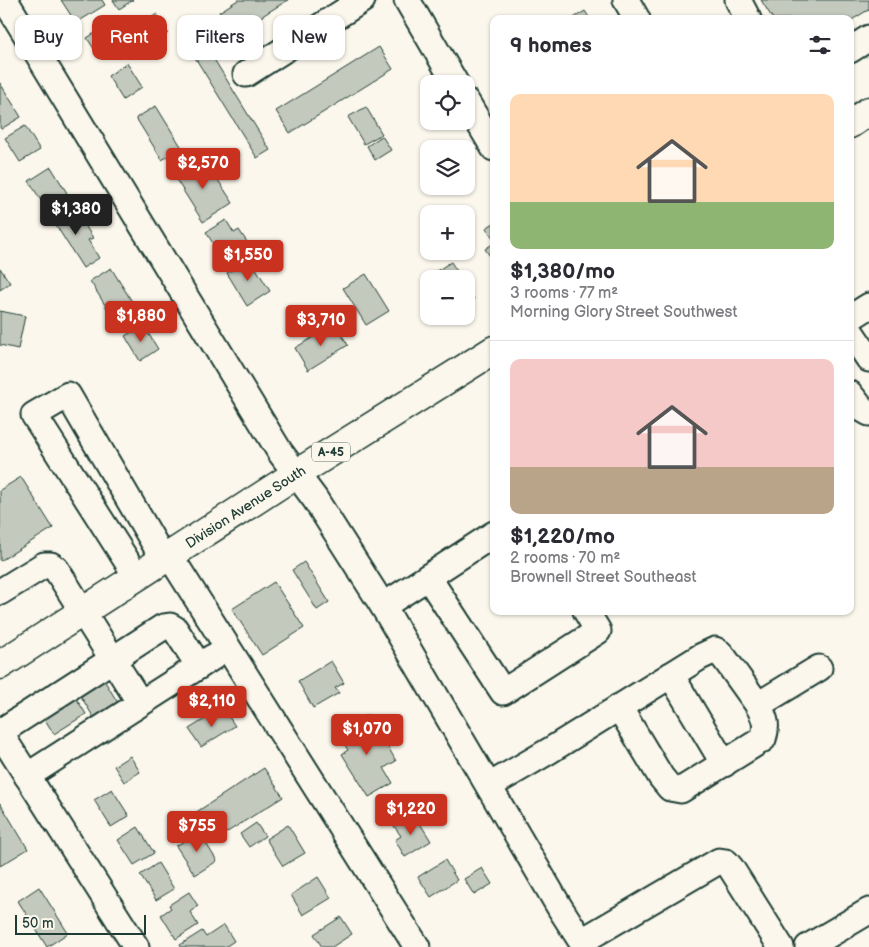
<!DOCTYPE html>
<meta charset="utf-8">
<style>
:root{--surface:#fff;--page:#f7f7f7;--text:#2b2b33;--muted:#7c7c81;--line:#e1e1e2;--accent:#c8321e}
body{margin:0;font-family:"Balsamiq Sans",sans-serif;background:var(--page);color:var(--text);height:100vh;display:flex;flex-direction:column;font-size:19px;white-space:nowrap}
*{box-sizing:border-box;margin:0}
p{font-size:16px;color:var(--muted)}
.icon{flex:none;width:28px;height:28px;fill:none;stroke:currentColor;stroke-width:2;stroke-linecap:round;stroke-linejoin:round}
.map{position:relative;flex:1;overflow:hidden}
.details{position:absolute;left:490px;top:15px;width:364px;height:600px;display:flex;flex-direction:column;background:var(--surface);border-radius:10px;box-shadow:0 1px 4px #0004}
.details>*{flex:none}
.hud{position:absolute;left:15px;top:15px;width:400px;height:45px;display:flex;gap:10px}
.controls{position:absolute;left:420px;top:75px;display:grid;gap:10px}
.controls a{display:grid;place-items:center;width:55px;height:55px;border-radius:10px;background:var(--surface);box-shadow:0 1px 4px #0004;font-size:25px}
.scale{position:absolute;left:15px;bottom:12px;width:131px;box-sizing:border-box;padding-left:5px;border:2px solid #1f3d34;border-top:0;font-size:14px;line-height:18px;white-space:nowrap;color:#1f3d34;-webkit-text-stroke:4px #fbf7ec;paint-order:stroke}
.price{position:absolute;translate:-50% -42px;padding:0 11px;border-radius:5px;background:var(--accent);color:#fff;font-size:16px;line-height:32px;filter:drop-shadow(0 1px 2px #0008)}
.price::after{content:'';position:absolute;left:50%;top:30px;width:15px;height:11px;margin-left:-8px;background:inherit;clip-path:polygon(0 0,100% 0,50% 100%)}
.price.on{background:#222;color:#fff}
ul{padding:0;list-style:none}
li{display:grid;align-content:center;gap:10px;height:265px;padding:0 20px}
li+li{border-top:1px solid var(--line)}
li span{display:grid;place-items:center;height:155px;border-radius:10px;color:#555}
li>.icon{margin-inline-start:auto}
span .icon{width:90px;height:90px;fill:#fffc;stroke-width:1}
li b{font-size:21px}
h2{display:flex;justify-content:space-between;align-items:center;height:60px;padding:0 20px;font-size:21px}
.pill{padding:0 18px;border-radius:10px;background:var(--surface);box-shadow:0 1px 4px #0004;font-size:18px;line-height:45px}
.pill.on{background:var(--accent);color:#fff}
.map>svg:first-child{display:block}
.building{fill:#c4c9be;stroke:#1f3d34}
.lines{fill:none;stroke-linecap:round;stroke-linejoin:round}
.minor-casing{stroke:#1f3d34;stroke-width:29}
.major-casing{stroke:#1f3d34;stroke-width:31}
.minor{stroke:#fbf7ec;stroke-width:25}
.major{stroke:#fbf7ec;stroke-width:28}
.labels{text-anchor:middle;stroke-width:4;stroke-linejoin:round;paint-order:stroke}
.shield{fill:#fbf7ec;stroke:#61756b;stroke-width:1}
.shield-label{font-size:12px;font-weight:bold;fill:#1f3d34}
.street-label{font-size:14px;fill:#1f3d34;stroke:#fbf7ec}
</style>
<div class="map">
<svg width="869" height="947" viewBox="0 0 869 947">
<rect width="100%" height="100%" fill="#fbf7ec"/>
<filter id="ink" filterUnits="userSpaceOnUse"><feTurbulence type="fractalNoise" baseFrequency=".02" numOctaves="2"/><feDisplacementMap in="SourceGraphic" scale="10" xChannelSelector="R" yChannelSelector="G"/><feConvolveMatrix kernelMatrix="1 2 1 2 8 2 1 2 1" color-interpolation-filters="sRGB"/></filter>
<g filter="url(#ink)">
<g class="building">
<polygon points="61,0 102,0 105,5 76,23"/>
<polygon points="113,0 133,0 119,9"/>
<polygon points="238,0 288,0 233,34 219,12"/>
<polygon points="761,0 869,0 869,11 868,10 850,21 850,19 773,19"/>
<polygon points="585,11 590,19 572,19"/>
<polygon points="157,14 168,33 146,47 135,28"/>
<polygon points="120,17 132,38 100,58 87,38"/>
<polygon points="204,43 270,150 257,158 191,51"/>
<polygon points="379,47 393,69 290,133 276,111"/>
<polygon points="127,63 142,87 123,100 108,76"/>
<polygon points="0,83 21,117 1,129 0,127"/>
<polygon points="156,106 182,148 162,160 136,118"/>
<polygon points="366,107 382,134 364,144 348,117"/>
<polygon points="25,126 40,150 20,162 5,138"/>
<polygon points="382,136 391,150 375,160 367,146"/>
<polygon points="203,157 233,203 203,222 174,176"/>
<polygon points="51,167 67,193 45,207 29,181"/>
<polygon points="73,206 93,238 88,240 99,258 83,268 52,219"/>
<polygon points="226,220 234,233 239,230 247,242 222,258 206,232"/>
<polygon points="494,223 494,239 486,228"/>
<polygon points="494,243 494,262 485,249"/>
<polygon points="250,259 270,291 247,306 227,273"/>
<polygon points="451,262 462,279 433,279 430,275"/>
<polygon points="0,268 10,283 0,290"/>
<polygon points="111,268 136,308 115,321 90,281"/>
<polygon points="366,274 389,311 366,325 343,288"/>
<polygon points="466,286 474,299 466,304"/>
<polygon points="0,311 25,316 18,349 0,345"/>
<polygon points="335,324 348,345 308,370 295,348"/>
<polygon points="143,325 158,349 140,361 125,336"/>
<polygon points="21,477 53,528 0,561 0,490"/>
<polygon points="304,562 329,602 317,610 292,570"/>
<polygon points="274,582 304,628 262,655 232,609"/>
<polygon points="331,661 344,683 335,688 339,693 313,708 298,681"/>
<polygon points="104,680 123,711 99,726 80,695"/>
<polygon points="74,695 86,714 54,734 42,715"/>
<polygon points="223,708 235,726 201,747 189,729"/>
<polygon points="367,715 376,729 363,737 369,746 383,738 396,761 384,768 393,783 369,797 342,754 348,750 337,733"/>
<polygon points="130,756 140,772 124,782 114,766"/>
<polygon points="264,768 283,797 213,841 195,813"/>
<polygon points="112,789 129,816 111,827 94,800"/>
<polygon points="0,803 28,849 0,866"/>
<polygon points="414,814 431,841 405,857 395,840 401,836 394,826"/>
<polygon points="256,823 265,836 249,847 240,834"/>
<polygon points="288,825 305,853 283,866 266,839"/>
<polygon points="138,827 154,853 134,865 118,840"/>
<polygon points="199,832 217,861 195,875 176,846"/>
<polygon points="445,860 457,880 431,897 418,877"/>
<polygon points="158,863 174,889 156,900 140,875"/>
<polygon points="482,868 492,884 474,895 464,879"/>
<polygon points="318,877 331,898 303,915 291,895"/>
<polygon points="39,887 68,933 47,947 18,901"/>
<polygon points="189,892 198,906 190,912 198,925 176,939 161,915 171,908 169,905"/>
<polygon points="341,917 352,934 332,947 322,947 314,934"/>
<polygon points="224,925 234,941 225,947 181,947 180,945 202,931 206,937"/>
</g>
<g class="lines">
<g class="minor-casing">
<g id="minor">
<polyline points="5,0 280,452 315,499 383,606 560,908 585,947"/>
<polyline points="407,0 456,84"/>
<polyline points="626,0 637,19"/>
<polyline points="738,0 748,19"/>
<polyline points="850,50 869,38"/>
<polyline points="246,74 362,0"/>
<polyline points="466,101 494,148"/>
<polyline points="850,318 869,306"/>
<polyline points="850,331 869,359"/>
<polyline points="850,394 862,409 869,413"/>
<polyline points="494,534 428,577 503,692 598,631 586,611"/>
<polyline points="170,556 417,947"/>
<polyline points="137,577 34,415 68,395 164,560"/>
<polyline points="0,592 44,565 51,565 56,569 140,703"/>
<polyline points="383,606 428,577"/>
<polyline points="671,675 724,764"/>
<path d="M619 707 661 777 670 788 681 790 763 739C768 725 765 718 758 705"/>
<polyline points="0,732 163,627 170,626 175,629 199,666"/>
<polyline points="0,733 136,947"/>
<polyline points="27,776 213,657"/>
<polyline points="489,786 549,751 700,657 715,650 720,653 725,659 758,705 819,668"/>
<polyline points="582,941 719,861 726,862 731,868 781,947"/>
<polyline points="808,947 869,911"/>
</g>
</g>
<g class="major-casing">
<g id="major">
<polyline points="850,124 869,111"/>
<path id="s1" d="M0 665 296 474 494 350"/>
</g>
</g>
<use href="#minor" class="minor"/>
<use href="#major" class="major"/>
</g>
</g>
<g class="labels">
<rect class="shield" x="312" y="442.5" width="38" height="19" rx="4"/>
<g class="shield-label">
<text x="331" y="456">A-45</text>
</g>
<g class="street-label">
<text dy="5" stroke="none"><textPath href="#s1" startOffset="292">Division Avenue South</textPath></text>
</g>
</g>
</svg>
<div class="controls">
<a><svg class="icon" aria-label="locate" viewBox="0 0 24 24"><circle cx="12" cy="12" r="6"/><path d="M12 2v4M12 18v4M2 12h4M18 12h4"/></svg></a>
<a><svg class="icon" aria-label="layers" viewBox="0 0 24 24"><path d="M12 4l9 5-9 5-9-5zM3 14l9 5 9-5"/></svg></a>
<a>+</a>
<a>−</a>
</div>
<div class="scale">50 m</div>
<b class="price" style="left:203px;top:190px">$2,570</b>
<b class="price on" style="left:76px;top:236px">$1,380</b>
<b class="price" style="left:248px;top:282px">$1,550</b>
<b class="price" style="left:141px;top:343px">$1,880</b>
<b class="price" style="left:321px;top:347px">$3,710</b>
<b class="price" style="left:212px;top:728px">$2,110</b>
<b class="price" style="left:367px;top:756px">$1,070</b>
<b class="price" style="left:411px;top:836px">$1,220</b>
<b class="price" style="left:197px;top:853px">$755</b>
<div class="hud">
<a class="pill">Buy</a>
<a class="pill on">Rent</a>
<a class="pill">Filters</a>
<a class="pill">New</a>
</div>
<section class="details">
<h2>9 homes<svg class="icon" aria-label="filters" viewBox="0 0 24 24"><path d="M4 7h16M4 17h16"/><circle cx="9" cy="7" r="2"/><circle cx="15" cy="17" r="2"/></svg></h2>
<ul>
<li><span style="background:linear-gradient(#ffd9b3 70%,#8fb573 0)"><svg class="icon" aria-label="home" viewBox="0 0 24 24"><path d="M3 11l9-7 9 7M6 9v11h12V9"/></svg></span><div><b>$1,380/mo</b><p>3 rooms · 77 m²</p><p>Morning Glory Street Southwest</p></div></li>
<li><span style="background:linear-gradient(#f6c9c9 70%,#b9a48a 0)"><svg class="icon" aria-label="home" viewBox="0 0 24 24"><path d="M3 11l9-7 9 7M6 9v11h12V9"/></svg></span><div><b>$1,220/mo</b><p>2 rooms · 70 m²</p><p>Brownell Street Southeast</p></div></li>
</ul>
</section>
</div>
